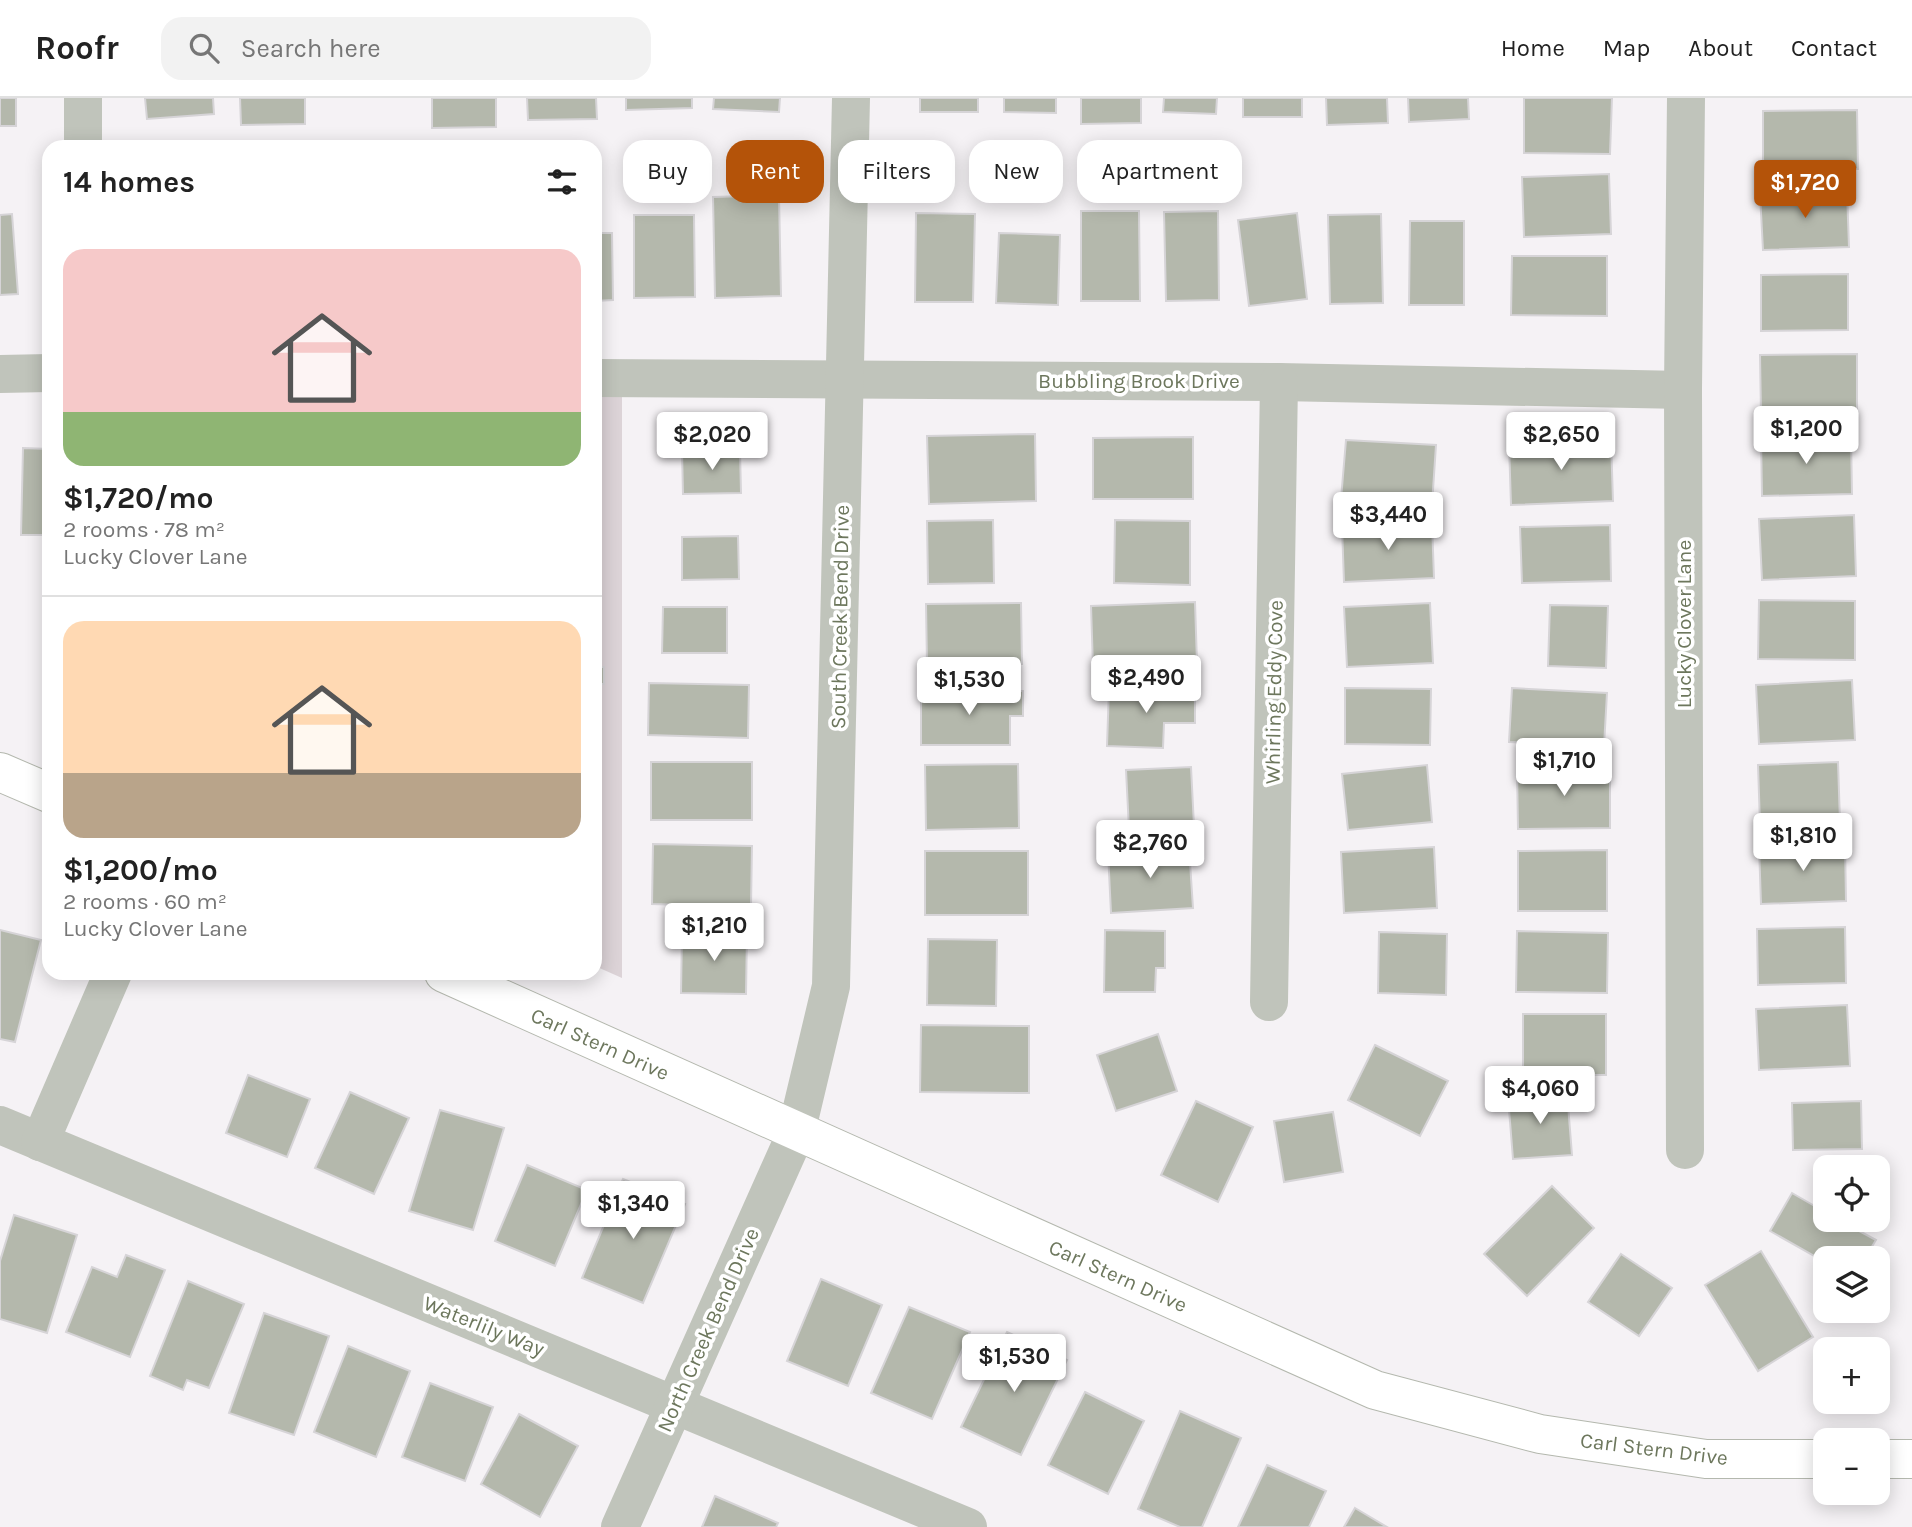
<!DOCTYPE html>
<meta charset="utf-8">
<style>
:root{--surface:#fff;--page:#f2f2f2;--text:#222;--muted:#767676;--line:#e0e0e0;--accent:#b45309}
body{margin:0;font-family:Karla,sans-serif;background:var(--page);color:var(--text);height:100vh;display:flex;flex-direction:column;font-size:26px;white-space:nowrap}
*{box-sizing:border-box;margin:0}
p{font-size:23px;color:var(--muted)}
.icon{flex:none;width:38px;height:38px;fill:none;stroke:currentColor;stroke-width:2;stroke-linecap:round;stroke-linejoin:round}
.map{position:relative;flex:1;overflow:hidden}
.side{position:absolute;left:42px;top:42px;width:560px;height:840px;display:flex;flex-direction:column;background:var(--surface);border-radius:21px;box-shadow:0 4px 18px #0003}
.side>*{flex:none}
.top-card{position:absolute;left:623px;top:42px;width:665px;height:63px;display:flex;gap:14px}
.tools{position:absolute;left:1813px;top:1057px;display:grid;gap:14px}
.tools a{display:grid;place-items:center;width:77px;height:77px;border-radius:14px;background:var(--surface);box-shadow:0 4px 18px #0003;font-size:35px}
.price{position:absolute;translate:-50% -60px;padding:0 16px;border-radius:7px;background:#fff;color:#222;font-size:23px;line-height:46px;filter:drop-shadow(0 2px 4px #0008)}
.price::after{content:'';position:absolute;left:50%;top:42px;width:21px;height:16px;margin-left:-10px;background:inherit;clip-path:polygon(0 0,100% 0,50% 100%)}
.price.active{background:var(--accent);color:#fff}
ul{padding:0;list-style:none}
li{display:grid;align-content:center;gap:14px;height:371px;padding:0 21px}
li+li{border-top:2px solid var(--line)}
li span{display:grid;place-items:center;height:217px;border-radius:21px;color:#555}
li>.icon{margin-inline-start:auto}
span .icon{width:126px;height:126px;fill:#fffc;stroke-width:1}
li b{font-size:30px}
h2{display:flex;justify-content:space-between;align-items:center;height:84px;padding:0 21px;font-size:30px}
.pill{padding:0 24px;border-radius:21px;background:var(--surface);box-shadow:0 4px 18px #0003;font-size:24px;line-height:63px}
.pill.active{background:var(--accent);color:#fff}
header{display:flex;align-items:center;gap:42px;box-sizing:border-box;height:98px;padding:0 35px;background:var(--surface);border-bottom:2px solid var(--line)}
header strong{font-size:33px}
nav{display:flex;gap:38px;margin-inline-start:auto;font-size:24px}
.search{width:490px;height:63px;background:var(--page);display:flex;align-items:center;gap:18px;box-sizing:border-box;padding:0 24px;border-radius:21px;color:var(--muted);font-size:26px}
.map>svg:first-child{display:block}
.green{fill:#dcd3d7}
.building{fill:#b4b8ac;stroke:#d6d4d7;stroke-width:2}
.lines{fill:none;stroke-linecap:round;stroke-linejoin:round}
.secondary-casing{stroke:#b4b8ae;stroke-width:40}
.street{stroke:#c0c4bb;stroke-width:38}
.secondary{stroke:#fff;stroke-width:38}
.labels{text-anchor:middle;stroke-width:7;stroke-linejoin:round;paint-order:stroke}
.street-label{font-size:21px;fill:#6d775d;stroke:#fff}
</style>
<header>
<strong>Roofr</strong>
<div class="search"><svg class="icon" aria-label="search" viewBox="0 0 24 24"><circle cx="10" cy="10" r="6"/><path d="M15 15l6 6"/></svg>Search here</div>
<nav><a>Home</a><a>Map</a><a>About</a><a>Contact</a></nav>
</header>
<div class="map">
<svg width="1912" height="1429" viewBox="0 0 1912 1429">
<rect width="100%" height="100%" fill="#f5f2f5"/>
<polygon class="green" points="595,299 622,299 622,880 595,868"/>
<g class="building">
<rect x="0" y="0" width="16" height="28"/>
<polygon points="145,0 213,0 214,16 147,21"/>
<polygon points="240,0 305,0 305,26 241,27"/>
<polygon points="432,0 496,0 496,29 432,30"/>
<polygon points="527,0 596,0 597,21 528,22"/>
<polygon points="626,0 692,0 692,10 626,12"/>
<polygon points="714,0 780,0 779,14 713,11"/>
<rect x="920" y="0" width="58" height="14"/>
<polygon points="1004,0 1056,0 1056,15 1004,14"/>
<polygon points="1081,0 1141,0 1141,25 1081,26"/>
<polygon points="1164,0 1217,0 1216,16 1163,14"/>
<rect x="1243" y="0" width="59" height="19"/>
<polygon points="1326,0 1387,0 1388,25 1327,27"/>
<polygon points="1408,0 1468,0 1469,21 1409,24"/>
<polygon points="1524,0 1612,0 1610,56 1524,55"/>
<polygon points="1857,12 1858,71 1763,72 1763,13"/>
<polygon points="1609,76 1611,136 1524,139 1522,79"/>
<polygon points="1847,93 1849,149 1763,152 1760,96"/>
<polygon points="779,97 781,198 715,200 713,99"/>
<polygon points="1081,113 1139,113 1140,203 1081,203"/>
<polygon points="1218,113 1219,202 1166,203 1164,114"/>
<polygon points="916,115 975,116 973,204 915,204"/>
<polygon points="1297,115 1307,201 1249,208 1238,122"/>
<polygon points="12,116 18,196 0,197 0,117"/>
<polygon points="1381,116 1383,205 1330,206 1328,117"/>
<polygon points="634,117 694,117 695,199 634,200"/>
<polygon points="1410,123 1464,123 1464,207 1409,207"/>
<polygon points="595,135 612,135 613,202 595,203"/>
<polygon points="999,135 1060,137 1058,207 996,205"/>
<polygon points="1512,158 1607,158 1607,218 1511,217"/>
<polygon points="1848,176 1848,232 1761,233 1761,177"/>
<polygon points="1857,256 1857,315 1761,316 1760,257"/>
<polygon points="1035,336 1036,403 929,406 927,338"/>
<polygon points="1851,337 1852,396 1762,398 1761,339"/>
<polygon points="1193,339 1193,401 1093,401 1093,340"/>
<polygon points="1346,342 1436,347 1432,407 1341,401"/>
<polygon points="1611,342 1613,403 1511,407 1509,346"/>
<polygon points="23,350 49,351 49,437 21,437"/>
<polygon points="740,352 741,395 683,396 682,353"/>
<polygon points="1854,417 1856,478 1762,482 1759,421"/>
<polygon points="993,422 994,485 928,486 927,423"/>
<polygon points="1115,422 1190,423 1190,487 1114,485"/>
<polygon points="1432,425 1434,480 1344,484 1342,429"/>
<polygon points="1610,427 1611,483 1522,485 1520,429"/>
<polygon points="738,438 739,481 682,482 682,439"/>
<polygon points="1759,502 1855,503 1855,562 1758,561"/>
<polygon points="1195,504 1197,565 1093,569 1091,508"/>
<polygon points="1021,505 1022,566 927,567 926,506"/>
<polygon points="1430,505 1433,565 1347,569 1344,509"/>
<polygon points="1550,507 1608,508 1606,570 1548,568"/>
<polygon points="663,509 727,509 727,555 662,555"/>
<rect x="595" y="569" width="9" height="17"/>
<polygon points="1852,582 1855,642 1759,646 1756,587"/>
<polygon points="649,585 749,587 748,640 648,637"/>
<polygon points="1109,590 1195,592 1195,625 1164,625 1163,650 1107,648"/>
<polygon points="1345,590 1431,591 1430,647 1345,646"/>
<polygon points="1512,590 1607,595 1604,648 1509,644"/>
<polygon points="921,593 1023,593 1023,618 1010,618 1010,647 921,647"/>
<rect x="651" y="664" width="101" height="58"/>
<polygon points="1838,664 1840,724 1760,726 1758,667"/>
<polygon points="1018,666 1019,730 926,732 925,667"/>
<polygon points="1427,667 1432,724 1348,732 1342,676"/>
<polygon points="1191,669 1194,728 1129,731 1126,672"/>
<polygon points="1610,670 1610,730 1518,731 1517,671"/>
<polygon points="1845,745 1846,803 1761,806 1759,748"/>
<polygon points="653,746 752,748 751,809 652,806"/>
<polygon points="1189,749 1193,810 1111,815 1108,754"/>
<polygon points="1434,749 1437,810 1344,815 1341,754"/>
<polygon points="1607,752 1607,813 1518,813 1518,753"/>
<rect x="925" y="753" width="103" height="64"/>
<polygon points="1845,829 1846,885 1758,887 1757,831"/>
<polygon points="0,832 41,842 15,944 0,941"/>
<polygon points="1105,832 1165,833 1165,870 1156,870 1155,894 1104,894"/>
<polygon points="1517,833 1608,835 1607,895 1516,894"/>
<polygon points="682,834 747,835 746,896 681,895"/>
<polygon points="1379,834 1447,836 1446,897 1378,895"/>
<polygon points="928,841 997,842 996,908 927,907"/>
<polygon points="1847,907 1850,968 1759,972 1756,911"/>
<rect x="1523" y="916" width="83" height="61"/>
<polygon points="921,927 1029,928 1029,995 920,994"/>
<polygon points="1158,936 1177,993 1116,1013 1097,957"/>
<polygon points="1375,947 1448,983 1420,1038 1348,1002"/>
<polygon points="248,977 310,1001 287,1059 226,1035"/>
<polygon points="350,994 409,1020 374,1096 315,1070"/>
<polygon points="1567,994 1572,1057 1513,1061 1508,999"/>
<polygon points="1196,1003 1253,1029 1218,1104 1161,1077"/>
<polygon points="1861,1003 1862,1051 1793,1052 1792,1005"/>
<polygon points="440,1012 504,1030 473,1132 409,1113"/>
<polygon points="1333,1014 1343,1074 1284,1084 1274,1023"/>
<polygon points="527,1067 587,1092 555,1168 495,1143"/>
<polygon points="623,1081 685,1106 643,1205 582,1180"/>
<polygon points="1552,1088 1594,1130 1527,1198 1484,1156"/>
<polygon points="1792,1095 1825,1114 1825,1122 1839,1122 1876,1142 1865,1160 1825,1160 1825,1164 1770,1133"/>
<polygon points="14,1117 77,1137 47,1235 0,1221 0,1163"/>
<polygon points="1761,1153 1813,1239 1758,1273 1705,1187"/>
<polygon points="1621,1156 1672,1190 1639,1238 1588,1204"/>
<polygon points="126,1157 165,1172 130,1259 66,1234 92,1169 117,1179"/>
<polygon points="821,1181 882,1207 848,1288 787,1263"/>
<polygon points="188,1183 244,1206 209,1290 187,1282 183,1292 150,1278"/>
<polygon points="909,1209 970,1234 932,1321 871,1295"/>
<polygon points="264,1215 329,1238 294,1337 229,1315"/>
<polygon points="1007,1234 1067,1262 1021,1357 961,1329"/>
<polygon points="348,1248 410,1273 376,1359 314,1334"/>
<polygon points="430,1285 493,1309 465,1383 402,1359"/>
<polygon points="1085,1294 1144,1323 1108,1396 1048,1367"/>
<polygon points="1180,1313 1241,1340 1202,1429 1180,1429 1138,1411"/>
<polygon points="519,1316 578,1348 540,1419 481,1386"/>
<polygon points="1267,1367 1326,1393 1309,1429 1238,1429"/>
<polygon points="715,1398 778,1425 776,1429 702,1429"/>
<polygon points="1355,1410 1387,1429 1344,1429"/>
</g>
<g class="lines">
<g class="secondary-casing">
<g id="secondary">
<polyline points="0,674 49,695"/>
<polyline points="444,875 1375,1292 1540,1336 1706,1361 1825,1361"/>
<polyline points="1878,1361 1912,1361"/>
</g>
</g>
<g class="street">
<polyline points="83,49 83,0"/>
<polyline points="0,276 49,275"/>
<polyline points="595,280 1279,284 1683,292"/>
<polyline points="1269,904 1279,284"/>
<polyline points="0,1027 968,1429"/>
<polyline points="40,1044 113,875"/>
<polyline points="1685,1052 1683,292 1686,0"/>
<polyline points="620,1429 796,1035 831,888 851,0"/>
</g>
<use href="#secondary" class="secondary"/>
</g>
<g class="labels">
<g class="street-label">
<text x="1139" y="290">Bubbling Brook Drive</text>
<text transform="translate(840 519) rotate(-89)" y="7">South Creek Bend Drive</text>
<text transform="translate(1684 526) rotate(-90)" y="7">Lucky Clover Lane</text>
<text transform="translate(1274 594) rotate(-89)" y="7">Whirling Eddy Cove</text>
<text transform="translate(600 946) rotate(24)" y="7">Carl Stern Drive</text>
<text transform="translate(1118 1178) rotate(24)" y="7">Carl Stern Drive</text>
<text transform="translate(484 1228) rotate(22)" y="7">Waterlily Way</text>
<text transform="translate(708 1232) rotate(-66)" y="7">North Creek Bend Drive</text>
<text transform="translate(1654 1351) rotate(7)" y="7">Carl Stern Drive</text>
</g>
</g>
</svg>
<div class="tools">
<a><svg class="icon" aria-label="locate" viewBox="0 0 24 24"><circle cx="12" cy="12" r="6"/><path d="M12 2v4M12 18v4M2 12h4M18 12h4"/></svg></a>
<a><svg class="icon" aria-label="layers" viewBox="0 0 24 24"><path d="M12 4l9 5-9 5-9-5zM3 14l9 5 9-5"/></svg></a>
<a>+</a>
<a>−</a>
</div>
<b class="price active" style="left:1805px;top:122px">$1,720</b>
<b class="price" style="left:1806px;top:368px">$1,200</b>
<b class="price" style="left:712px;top:374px">$2,020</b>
<b class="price" style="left:1561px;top:374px">$2,650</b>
<b class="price" style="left:1388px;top:454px">$3,440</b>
<b class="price" style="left:1146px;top:617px">$2,490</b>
<b class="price" style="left:969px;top:619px">$1,530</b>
<b class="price" style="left:1564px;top:700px">$1,710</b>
<b class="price" style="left:1803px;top:775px">$1,810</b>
<b class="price" style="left:1150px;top:782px">$2,760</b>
<b class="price" style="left:714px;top:865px">$1,210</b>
<b class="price" style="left:1540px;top:1028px">$4,060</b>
<b class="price" style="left:633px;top:1143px">$1,340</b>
<b class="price" style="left:1014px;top:1296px">$1,530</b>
<div class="top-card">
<a class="pill">Buy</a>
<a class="pill active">Rent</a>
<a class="pill">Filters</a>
<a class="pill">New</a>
<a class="pill">Apartment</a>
</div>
<section class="side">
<h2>14 homes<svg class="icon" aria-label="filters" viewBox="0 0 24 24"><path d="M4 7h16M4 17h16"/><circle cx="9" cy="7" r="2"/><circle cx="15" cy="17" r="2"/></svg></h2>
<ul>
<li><span style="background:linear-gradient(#f6c9c9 75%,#8fb573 0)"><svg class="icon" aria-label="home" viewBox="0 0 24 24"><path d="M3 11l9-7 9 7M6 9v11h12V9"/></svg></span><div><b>$1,720/mo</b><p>2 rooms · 78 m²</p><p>Lucky Clover Lane</p></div></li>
<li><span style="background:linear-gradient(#ffd9b3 70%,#b9a48a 0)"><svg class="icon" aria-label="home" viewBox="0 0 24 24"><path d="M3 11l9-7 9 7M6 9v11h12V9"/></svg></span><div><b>$1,200/mo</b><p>2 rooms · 60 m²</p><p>Lucky Clover Lane</p></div></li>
</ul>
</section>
</div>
